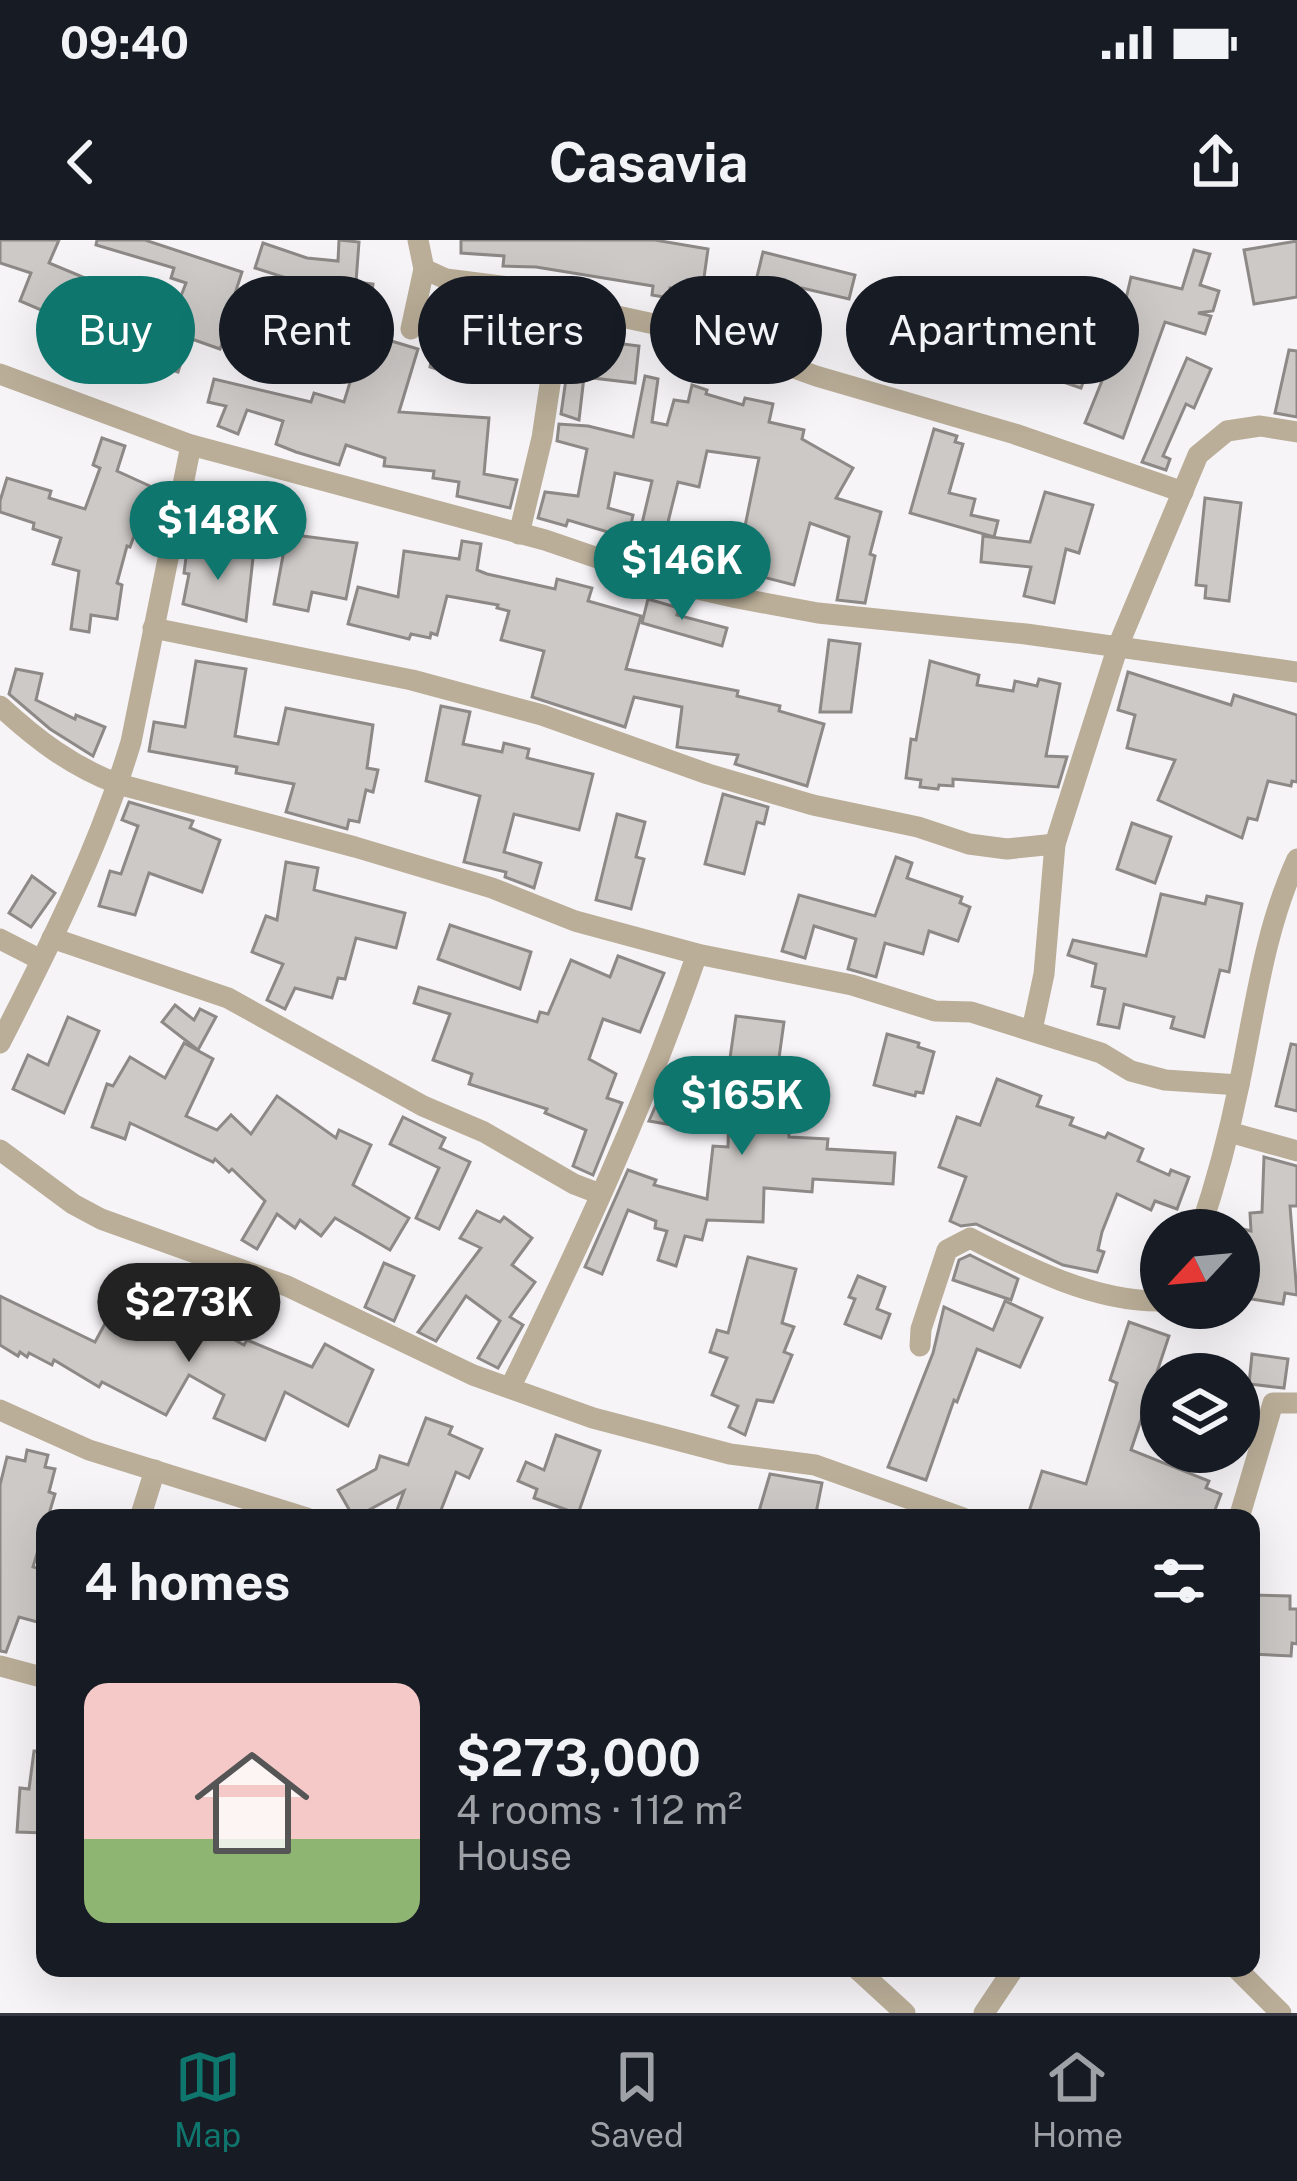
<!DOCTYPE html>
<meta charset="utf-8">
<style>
:root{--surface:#171b24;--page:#242831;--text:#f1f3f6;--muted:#9ea1a6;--line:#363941;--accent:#0f766e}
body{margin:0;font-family:"Public Sans",sans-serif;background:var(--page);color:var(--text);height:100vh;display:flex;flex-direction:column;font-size:45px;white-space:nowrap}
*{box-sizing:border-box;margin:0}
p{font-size:39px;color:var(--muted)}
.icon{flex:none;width:66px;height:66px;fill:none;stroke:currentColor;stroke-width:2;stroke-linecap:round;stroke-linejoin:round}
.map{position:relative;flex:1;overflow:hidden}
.side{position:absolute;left:36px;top:1269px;width:1224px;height:468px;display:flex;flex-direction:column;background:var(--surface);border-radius:24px;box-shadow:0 12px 48px #0002}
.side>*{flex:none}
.hud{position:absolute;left:36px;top:36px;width:1227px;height:108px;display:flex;gap:24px}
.needle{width:78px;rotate:244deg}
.buttons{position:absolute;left:1140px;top:969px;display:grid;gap:24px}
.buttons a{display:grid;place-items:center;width:120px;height:120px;border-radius:50%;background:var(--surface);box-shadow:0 12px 48px #0002;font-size:60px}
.price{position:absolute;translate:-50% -102px;padding:0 27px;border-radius:42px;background:var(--accent);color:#fff;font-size:39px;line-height:78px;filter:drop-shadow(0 3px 6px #0008)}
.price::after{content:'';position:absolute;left:50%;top:72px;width:36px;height:27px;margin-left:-18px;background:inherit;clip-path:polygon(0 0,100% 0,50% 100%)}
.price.on{background:#222;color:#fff}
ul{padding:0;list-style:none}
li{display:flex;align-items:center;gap:36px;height:300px;padding:0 48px}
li+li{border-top:3px solid var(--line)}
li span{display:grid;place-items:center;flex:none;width:336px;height:240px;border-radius:24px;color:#555}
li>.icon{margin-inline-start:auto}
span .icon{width:144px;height:144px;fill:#fffc;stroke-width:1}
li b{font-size:51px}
h2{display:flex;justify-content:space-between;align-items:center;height:144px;padding:0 48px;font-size:51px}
.pill{padding:0 42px;border-radius:54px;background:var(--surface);box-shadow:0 12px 48px #0002;font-size:42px;line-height:108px}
.pill.on{background:var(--accent);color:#fff}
.status{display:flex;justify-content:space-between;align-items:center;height:84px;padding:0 60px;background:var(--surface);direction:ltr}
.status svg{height:33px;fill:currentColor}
header{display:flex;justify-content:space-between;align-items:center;height:156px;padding:0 48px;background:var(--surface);font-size:54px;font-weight:700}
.tabs{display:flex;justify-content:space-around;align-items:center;height:168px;border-top:3px solid var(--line);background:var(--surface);font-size:33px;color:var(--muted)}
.tabs a{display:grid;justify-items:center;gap:6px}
.tabs .on{color:var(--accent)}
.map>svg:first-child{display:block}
.building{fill:#cdc9c6;stroke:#8d8987;stroke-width:3}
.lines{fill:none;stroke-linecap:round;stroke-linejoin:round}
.street{stroke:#baae98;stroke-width:21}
</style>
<div class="status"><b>09:40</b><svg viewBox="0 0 49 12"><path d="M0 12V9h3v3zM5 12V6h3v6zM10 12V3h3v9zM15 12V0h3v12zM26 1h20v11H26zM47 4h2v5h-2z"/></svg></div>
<header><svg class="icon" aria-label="back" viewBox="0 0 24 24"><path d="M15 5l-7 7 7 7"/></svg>Casavia<svg class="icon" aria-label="share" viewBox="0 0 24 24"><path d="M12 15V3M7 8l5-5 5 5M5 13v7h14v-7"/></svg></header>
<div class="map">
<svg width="1297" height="1773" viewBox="0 0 1297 1773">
<rect width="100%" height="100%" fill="#f7f4f8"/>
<g class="building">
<polygon points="0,0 59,0 49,23 138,60 130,82 167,92 186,43 171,38 174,28 96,5 97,0 145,0 242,32 231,66 235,68 220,109 189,98 178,132 159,125 165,108 122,98 113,124 84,113 96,80 59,67 55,76 20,61 31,33 0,23"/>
<polygon points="339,0 359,2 356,42 373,44 368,83 331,78 335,51 299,47 299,42 255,28 263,3 307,18 338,21"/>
<polygon points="461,0 655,0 708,9 702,52 670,48 669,58 652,55 653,46 536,27 503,26 504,16 461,13"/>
<polygon points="1297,1 1297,57 1254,64 1244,10"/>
<polygon points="1194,10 1210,14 1200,45 1219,51 1213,71 1198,73 1211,76 1205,94 1165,82 1123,198 1085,183 1129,74 1123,72 1131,37 1182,49"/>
<polygon points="763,12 855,35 849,59 802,48 791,94 766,88 774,54 754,49"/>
<polygon points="483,59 508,62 502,109 471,104 461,137 430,127 440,66 465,70 466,62 482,64"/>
<polygon points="1036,64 1054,69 1041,118 1084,140 1081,148 1013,125 1019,107 1011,105 1022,66 1034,69"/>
<polygon points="603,88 624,93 623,104 639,106 635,143 584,137 579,180 561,174 569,118 600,121"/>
<polygon points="365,93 418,109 399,172 489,178 484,234 517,240 510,268 457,256 459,242 433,238 434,231 384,226 385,218 346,205 339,225 296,212 276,204 283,181 247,170 238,194 218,186 226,166 208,162 214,139 311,162 314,153 344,162"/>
<polygon points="272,96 295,106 284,133 261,124"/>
<polygon points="1289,110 1297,111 1297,177 1275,173"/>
<polygon points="1187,118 1211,129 1194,168 1186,164 1163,216 1170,219 1166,230 1142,222"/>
<polygon points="645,136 658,139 652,182 667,185 674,160 688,162 692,145 707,150 706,154 743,165 745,158 773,164 769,182 804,190 802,199 853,228 836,258 881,272 870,314 875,316 865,363 837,360 849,297 810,283 794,345 736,330 759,218 707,211 699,247 678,242 664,298 640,292 652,241 615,233 608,268 633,275 628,298 568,280 566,286 538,278 545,252 578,256 587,209 557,201 559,184 588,186 633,197"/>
<polygon points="934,189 957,196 955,202 963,204 949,253 975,259 971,275 998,281 994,297 910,273"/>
<polygon points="102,198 125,206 117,231 152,247 130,307 127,306 117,343 122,345 117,379 91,375 89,392 71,389 79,331 53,324 61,298 33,289 34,283 0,272 0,261 7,238 51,251 49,258 85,269 100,228 93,225"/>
<polygon points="1045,252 1093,265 1079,313 1066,309 1054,363 1024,356 1031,327 981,322 983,296 1030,302"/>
<polygon points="1205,258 1241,263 1229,361 1205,358 1206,346 1196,345"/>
<polygon points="287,294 357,303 346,359 312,352 308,371 274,364"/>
<polygon points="462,301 481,304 477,330 487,334 555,349 557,339 592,348 588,361 641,376 626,429 738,451 737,456 780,466 779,471 824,484 807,546 735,524 738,515 677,507 682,467 634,457 625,487 532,457 544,411 501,400 509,371 497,368 498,365 447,356 437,395 431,393 430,398 411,394 409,399 348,384 358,347 398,357 404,311 459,319"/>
<polygon points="187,310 253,318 246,381 183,364 189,334 184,333"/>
<polygon points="648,359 679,368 677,375 727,388 722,406 642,383"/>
<polygon points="829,400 860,404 851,472 820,472"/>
<polygon points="196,421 246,429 235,496 278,504 286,468 373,485 367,528 378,530 373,552 366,550 359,582 349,580 347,589 286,572 294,544 236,533 237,527 149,511 154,482 185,487"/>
<polygon points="930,421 979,435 977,445 1013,451 1015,441 1037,446 1039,439 1060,444 1046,516 1067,517 1058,547 953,539 953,546 939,545 938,549 920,547 921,540 906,538 911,499 916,500"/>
<polygon points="16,429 42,434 36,460 75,479 76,475 105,487 93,516 50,489 9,454"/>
<polygon points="1128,432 1231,465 1234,455 1297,475 1297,542 1292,541 1291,546 1268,541 1257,580 1248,578 1242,598 1158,560 1175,520 1127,508 1135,475 1118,470"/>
<polygon points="441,466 470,472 463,504 502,512 504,503 529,509 527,518 593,534 579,590 514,574 504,612 541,623 534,648 505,637 506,632 464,622 480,556 426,541"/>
<polygon points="723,554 768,567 764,584 757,582 744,634 705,624"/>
<polygon points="129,562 193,581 190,588 220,600 202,652 149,633 135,675 99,666 110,631 121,634 138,586 122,580"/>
<polygon points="617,574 645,582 636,617 644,619 631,669 596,660"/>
<polygon points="1132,583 1171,597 1155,643 1117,629"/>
<polygon points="896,617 912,623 907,638 962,657 960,663 970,667 958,701 929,691 923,714 885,703 876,737 848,729 856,699 814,686 805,718 782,711 799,655 875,676"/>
<polygon points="286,622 318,628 314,650 405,673 396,708 356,698 345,739 338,738 332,758 295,748 285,769 267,760 283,724 252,712 266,676 277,680"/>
<polygon points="32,636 55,653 31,687 9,673"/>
<polygon points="1161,654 1205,664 1207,656 1242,664 1229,732 1220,730 1204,797 1171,788 1174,777 1124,764 1119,788 1098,784 1105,749 1092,746 1096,724 1068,715 1073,700 1146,716"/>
<polygon points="450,685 531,712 520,749 438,719"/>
<polygon points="618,716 664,733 640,792 603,779 589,819 616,834 607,858 622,863 593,935 573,926 586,890 545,873 547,869 469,844 472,834 433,820 450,774 414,763 419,747 537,782 540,772 548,774 571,720 610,737"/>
<polygon points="175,765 194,780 200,769 216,777 198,810 162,782"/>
<polygon points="736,776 784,782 778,825 773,825 771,862 788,862 789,897 828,899 827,909 895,913 893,944 813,939 812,952 764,948 763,982 707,980 702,1000 685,996 676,1026 658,1020 667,991 655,988 656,981 628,970 602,1034 585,1027 628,930 656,940 654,945 707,959 713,906 728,907 730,818"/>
<polygon points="68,777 99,791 64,873 13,849 28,815 48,825"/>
<polygon points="887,794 919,803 918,807 934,812 923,853 916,852 915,856 874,845"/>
<polygon points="184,803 213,819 186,876 217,890 231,875 251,894 277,856 336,898 339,890 371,905 353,945 409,978 390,1010 335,978 321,996 300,980 295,988 277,974 257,1009 242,1000 265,961 232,929 229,932 215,919 213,922 130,883 125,899 92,887 107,844 113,846 130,817 165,838"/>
<polygon points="1291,804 1297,805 1297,871 1276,866"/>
<polygon points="997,839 1041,856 1037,866 1073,878 1070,885 1105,898 1108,893 1143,909 1138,921 1169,935 1171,930 1189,937 1177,969 1155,961 1151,970 1117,954 1102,992 1098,1010 1104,1012 1097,1032 1063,1025 976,984 961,986 950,981 966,937 939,927 957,877 980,885"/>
<polygon points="662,851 689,856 684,887 649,881"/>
<polygon points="403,877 445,898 440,908 470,922 439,989 416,978 439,928 390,904"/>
<polygon points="1264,917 1297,926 1297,966 1290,966 1297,1055 1285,1053 1283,1064 1245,1058 1249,1030 1241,1028 1243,1015 1239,1014 1239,988 1251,991 1250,973 1262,972"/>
<polygon points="477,971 500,982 504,977 532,998 512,1025 535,1042 510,1077 523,1085 498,1128 478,1118 500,1081 466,1056 436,1101 418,1092 481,1008 460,998"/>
<polygon points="970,1015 1018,1039 1011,1060 953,1040 959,1020"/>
<polygon points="748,1017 796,1029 782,1083 794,1087 784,1112 792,1115 773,1162 757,1160 745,1195 729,1187 738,1166 712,1155 727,1118 710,1112 717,1090 728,1093"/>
<polygon points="384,1023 414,1036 394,1081 365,1067"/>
<polygon points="858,1036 885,1047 877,1069 890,1074 881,1098 845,1084 855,1059 849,1057"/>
<polygon points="0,1056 95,1102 120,1056 178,1087 185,1073 244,1105 247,1100 312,1127 325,1104 373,1130 348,1186 285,1152 265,1200 214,1178 224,1155 189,1135 166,1175 102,1142 99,1147 54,1120 52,1125 29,1113 27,1117 20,1112 18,1116 0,1105"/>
<polygon points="1005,1061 1042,1078 1020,1127 977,1109 957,1162 954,1160 926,1240 888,1227 933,1113 944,1067 993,1090"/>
<polygon points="1129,1082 1169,1096 1131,1210 1209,1241 1206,1248 1221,1254 1212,1278 1027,1278 1042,1231 1086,1244 1117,1143 1110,1140"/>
<polygon points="1252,1114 1288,1119 1284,1148 1249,1144"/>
<polygon points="426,1178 452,1187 449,1194 482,1209 469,1238 456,1232 439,1275 394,1278 404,1251 354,1278 338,1250 376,1229 380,1216 408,1225"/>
<polygon points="556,1195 600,1211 578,1274 534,1258 537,1249 518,1241 526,1222 544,1230"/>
<polygon points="27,1210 48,1215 45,1227 55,1229 49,1252 55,1254 33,1327 45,1330 45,1384 19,1377 6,1412 0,1411 0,1245 7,1217 25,1221"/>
<polygon points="770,1234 822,1243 815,1278 757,1278"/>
<polygon points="1251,1355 1290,1356 1290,1369 1297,1369 1297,1404 1292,1403 1291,1416 1251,1414"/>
<polygon points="34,1511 45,1512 45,1593 17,1592 20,1548 29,1549"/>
</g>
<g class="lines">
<g class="street">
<polyline points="424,29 446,39 540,51 562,64 700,94 816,136 1015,194 1183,252"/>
<polyline points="411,89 424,29 418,0"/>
<polyline points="0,134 191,205 545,300 671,343 737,358 818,373 1026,394 1297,432"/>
<polyline points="519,294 542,198 562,64"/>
<polyline points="153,388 412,440 542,475 708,534 813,565 918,587 969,604 1007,609 1055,604"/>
<path d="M0 466C37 500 71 526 118 544L355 607 492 648 575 681 697 714 852 745 935 771 971 772 1101 813 1131 831 1165 840 1239 845"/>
<polyline points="52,698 228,758 423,866 484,892 574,944 600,954"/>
<polyline points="0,699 41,720"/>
<polyline points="1032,790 1044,734 1055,604 1118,406 1198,215 1227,191 1260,186 1297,192"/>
<path d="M0 803C50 705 99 608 131 502L191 205"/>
<polyline points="1229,892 1297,911"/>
<polyline points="0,910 73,964 101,979 287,1046 473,1135 593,1178 730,1214 815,1225 963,1278"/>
<path d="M1200 990C1216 943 1229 894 1239 845 1255 769 1264 691 1297 619"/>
<path d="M920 1106 921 1089 947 1010 970 998C1028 1028 1095 1062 1161 1061"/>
<path d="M510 1148C579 1007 646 863 697 714"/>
<polyline points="0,1170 89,1210 307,1278"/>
<polyline points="140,1278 155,1230"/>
<polyline points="1239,1278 1273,1163 1297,1163"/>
<polyline points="0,1426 45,1438"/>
<polyline points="856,1728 905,1773"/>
<polyline points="1236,1728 1281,1773"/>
<polyline points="984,1773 1014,1728"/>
</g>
</g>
</svg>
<div class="buttons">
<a><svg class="needle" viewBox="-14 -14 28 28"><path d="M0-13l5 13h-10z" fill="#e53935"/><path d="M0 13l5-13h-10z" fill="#9ea1a6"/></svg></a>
<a><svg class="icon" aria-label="layers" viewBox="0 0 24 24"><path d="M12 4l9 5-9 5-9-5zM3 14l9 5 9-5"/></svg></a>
</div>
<b class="price" style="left:218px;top:343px">$148K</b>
<b class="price" style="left:682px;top:383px">$146K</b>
<b class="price" style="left:742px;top:918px">$165K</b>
<b class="price on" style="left:189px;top:1125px">$273K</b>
<div class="hud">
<a class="pill on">Buy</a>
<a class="pill">Rent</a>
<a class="pill">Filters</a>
<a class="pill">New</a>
<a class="pill">Apartment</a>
</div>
<section class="side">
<h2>4 homes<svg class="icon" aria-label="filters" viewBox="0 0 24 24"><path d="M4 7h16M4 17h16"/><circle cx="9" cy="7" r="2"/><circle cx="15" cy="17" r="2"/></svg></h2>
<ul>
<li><span style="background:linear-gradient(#f6c9c9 65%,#8fb573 0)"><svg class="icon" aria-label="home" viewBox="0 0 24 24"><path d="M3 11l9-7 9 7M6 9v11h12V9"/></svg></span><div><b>$273,000</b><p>4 rooms · 112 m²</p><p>House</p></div></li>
</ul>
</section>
</div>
<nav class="tabs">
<a class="on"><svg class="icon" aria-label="map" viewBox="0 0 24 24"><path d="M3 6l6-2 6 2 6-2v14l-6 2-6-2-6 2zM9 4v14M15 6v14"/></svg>Map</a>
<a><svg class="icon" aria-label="saved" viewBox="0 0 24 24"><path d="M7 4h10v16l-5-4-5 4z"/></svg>Saved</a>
<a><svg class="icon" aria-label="home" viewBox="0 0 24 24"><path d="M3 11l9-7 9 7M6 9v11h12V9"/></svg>Home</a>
</nav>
